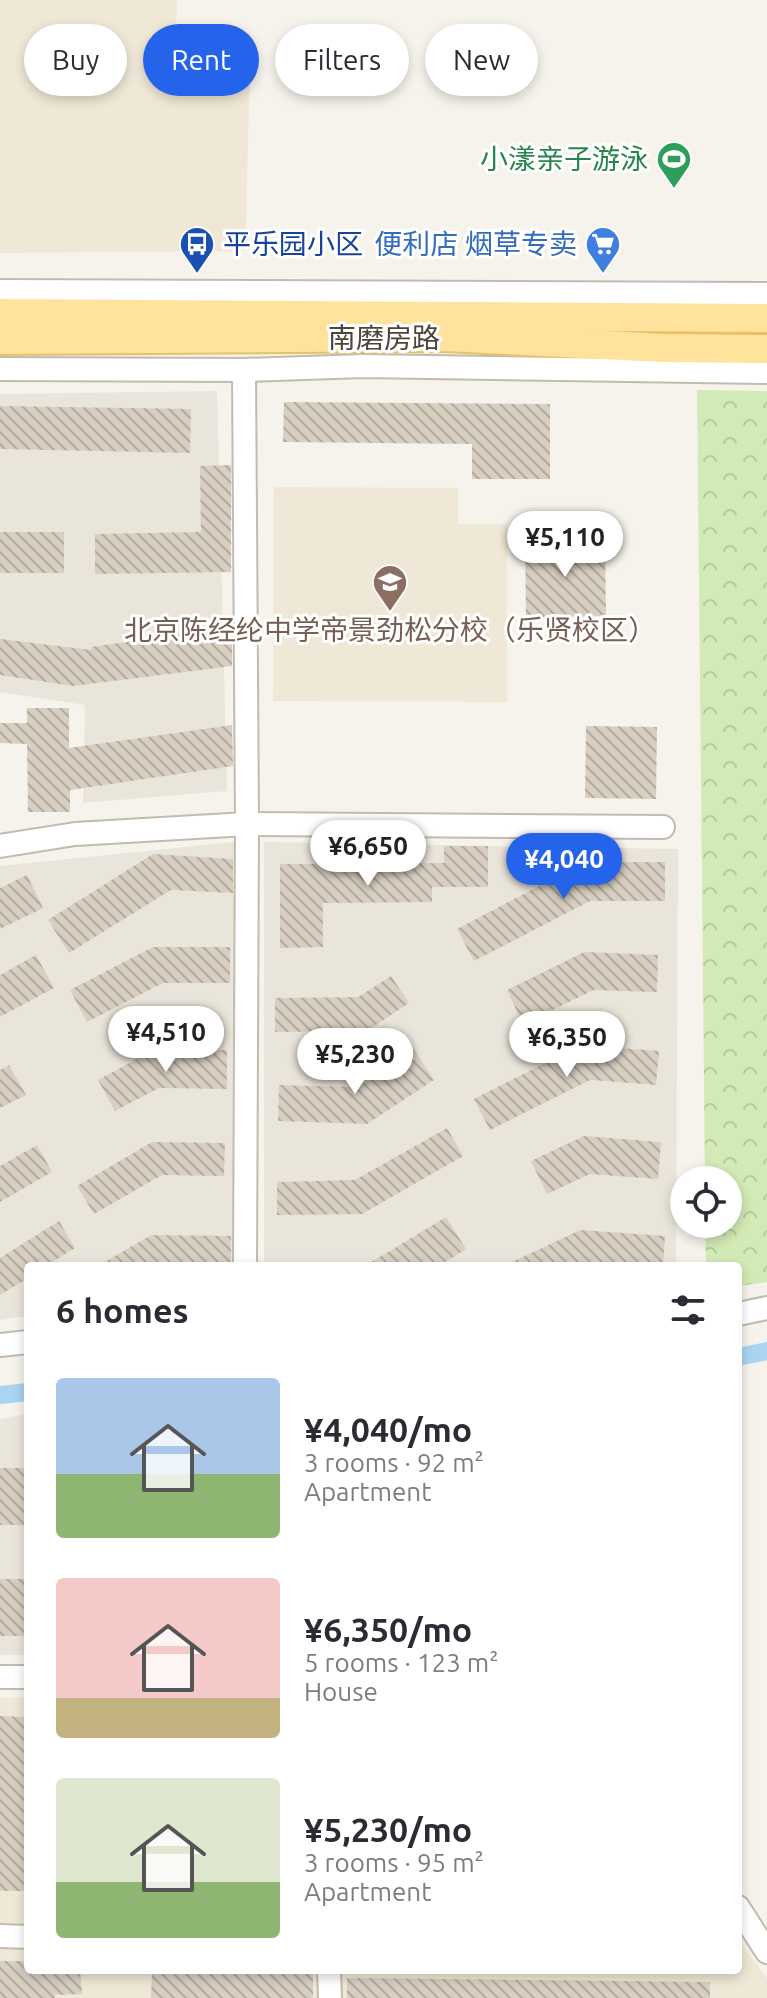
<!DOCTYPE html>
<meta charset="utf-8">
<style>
:root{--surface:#fff;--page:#f2f2f3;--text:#2b2b33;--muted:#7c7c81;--accent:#2563eb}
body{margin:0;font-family:Ubuntu,"Noto Sans SC",sans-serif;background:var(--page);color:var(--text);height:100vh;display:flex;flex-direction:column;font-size:30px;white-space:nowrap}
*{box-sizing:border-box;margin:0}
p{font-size:26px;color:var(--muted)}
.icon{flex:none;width:44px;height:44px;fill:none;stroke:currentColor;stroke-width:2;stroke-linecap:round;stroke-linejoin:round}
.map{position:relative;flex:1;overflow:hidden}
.panel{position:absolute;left:24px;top:1262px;width:718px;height:712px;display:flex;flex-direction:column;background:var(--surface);border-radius:8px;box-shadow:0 4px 12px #0003}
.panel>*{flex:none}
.banner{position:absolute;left:24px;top:24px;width:720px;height:72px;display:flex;gap:16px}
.fabs{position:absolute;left:670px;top:1166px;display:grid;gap:16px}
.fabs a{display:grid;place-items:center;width:72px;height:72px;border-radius:50%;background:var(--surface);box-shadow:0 4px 12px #0003;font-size:40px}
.price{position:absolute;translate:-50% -68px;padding:0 18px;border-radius:28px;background:#fff;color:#222;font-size:26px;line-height:52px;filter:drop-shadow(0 2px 4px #0008)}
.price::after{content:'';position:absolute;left:50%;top:48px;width:24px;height:18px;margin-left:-12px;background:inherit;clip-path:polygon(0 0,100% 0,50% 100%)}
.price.current{background:var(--accent);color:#fff}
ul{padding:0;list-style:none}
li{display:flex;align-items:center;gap:24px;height:200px;padding:0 32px}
li span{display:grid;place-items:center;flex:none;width:224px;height:160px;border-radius:8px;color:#555}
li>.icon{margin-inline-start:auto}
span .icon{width:96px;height:96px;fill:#fffc;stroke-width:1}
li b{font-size:34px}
h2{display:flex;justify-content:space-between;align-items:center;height:96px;padding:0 32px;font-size:34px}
.pill{padding:0 28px;border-radius:36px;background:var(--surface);box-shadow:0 4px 12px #0003;font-size:28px;line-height:72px}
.pill.current{background:var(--accent);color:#fff}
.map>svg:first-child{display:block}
.residential{fill:#eae5da}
.education{fill:#efe8d6}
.park{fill:url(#park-crowns)}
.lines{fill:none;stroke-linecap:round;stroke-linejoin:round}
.canal{stroke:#a9d4f2;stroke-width:18}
.building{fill:url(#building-back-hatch)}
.minor-casing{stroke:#c2bbae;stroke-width:26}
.major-casing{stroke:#e6c16a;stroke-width:32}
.minor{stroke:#fff;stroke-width:22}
.major{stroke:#ffe39c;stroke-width:28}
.labels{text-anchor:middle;stroke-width:6;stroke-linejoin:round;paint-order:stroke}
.leisure-label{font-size:28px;fill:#27864d;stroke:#fff;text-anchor:end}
.transit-label{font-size:28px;fill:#164399;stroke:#fff;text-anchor:start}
.shop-label{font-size:28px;fill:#366cbe;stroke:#fff;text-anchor:end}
.street-label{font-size:28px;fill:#4b4439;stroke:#fff}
.education-label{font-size:28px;fill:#785e54;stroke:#fff}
</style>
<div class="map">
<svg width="767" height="1998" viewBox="0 0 767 1998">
<defs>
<pattern id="park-crowns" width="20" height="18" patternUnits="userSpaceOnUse" patternTransform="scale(2)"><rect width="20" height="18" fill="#d2eab5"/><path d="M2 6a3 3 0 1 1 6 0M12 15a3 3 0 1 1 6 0" fill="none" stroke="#b6ca9c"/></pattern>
<pattern id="building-back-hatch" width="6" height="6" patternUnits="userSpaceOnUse" patternTransform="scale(2)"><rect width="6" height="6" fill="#d8cfc1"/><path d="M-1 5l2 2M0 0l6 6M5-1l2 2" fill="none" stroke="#b1aa9e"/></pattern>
</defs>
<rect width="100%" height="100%" fill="#f6f3ec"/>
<g class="residential">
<polygon points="217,391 227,791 83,803 85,705 0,692 0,394"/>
<polygon points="234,842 234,1266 28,1266 28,1316 0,1320 0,866"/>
<polygon points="264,842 678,849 676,1266 264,1266"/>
<polygon points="28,1414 28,1655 0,1655 0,1419"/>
</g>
<g class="education">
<polygon points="0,0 177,0 176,33 251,35 245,251 0,253"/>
<polygon points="274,487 458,488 458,524 507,524 507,702 273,701"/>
<polygon points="0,1698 28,1698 28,1970 738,1970 738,1939 767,1978 767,1998 0,1998"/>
</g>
<polygon class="park" points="697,390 767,391 767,1282 738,1286 738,1266 706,1265 705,1224 728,1224 728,1180 705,1180"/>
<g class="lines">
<g class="canal">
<polyline points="738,1357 767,1351"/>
<polyline points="0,1395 28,1392"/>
</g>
</g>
<g class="building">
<polygon points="284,402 550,404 550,479 472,479 472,444 283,442"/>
<polygon points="0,406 191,409 190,453 0,449"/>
<polygon points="231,465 231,572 95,574 95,534 201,532 200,466"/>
<rect x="0" y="532" width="64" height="41"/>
<polygon points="605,540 606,616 526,618 525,541"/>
<polygon points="232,627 232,666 73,686 0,675 0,639 91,650 91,647"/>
<polygon points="27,708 69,708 69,748 232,725 233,766 70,790 70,812 28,812 27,744 0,743 0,723 27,723"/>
<polygon points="586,726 657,727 656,799 585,798"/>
<polygon points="444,846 488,846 488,887 432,887 432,902 323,903 323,947 280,948 280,864 444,863"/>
<polygon points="153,854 233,859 233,893 171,890 69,953 48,920"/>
<polygon points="585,862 665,862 665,901 590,901 474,961 457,929"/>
<polygon points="27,875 43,908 0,929 0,888"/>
<polygon points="153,947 230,947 230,983 163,983 87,1022 70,990"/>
<polygon points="584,952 658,955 657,992 594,990 523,1024 507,990"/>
<polygon points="36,955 54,988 0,1017 0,975"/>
<polygon points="391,976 409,1003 367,1031 275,1032 275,998 358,997"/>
<polygon points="581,1045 659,1051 656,1085 590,1080 490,1130 474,1099"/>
<polygon points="155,1049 227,1050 227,1089 159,1088 115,1111 98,1080"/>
<polygon points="414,1050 434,1080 367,1124 278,1121 279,1085 357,1087"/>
<polygon points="9,1065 26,1095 0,1108 0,1070"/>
<polygon points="447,1128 463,1156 362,1214 277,1215 277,1182 355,1180"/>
<polygon points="584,1136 661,1142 658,1179 590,1174 547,1194 531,1161"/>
<polygon points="152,1142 225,1143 224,1176 162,1175 94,1214 77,1186"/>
<polygon points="37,1145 52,1172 0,1202 0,1166"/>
<polygon points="446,1217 466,1249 439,1266 365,1266"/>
<polygon points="59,1221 75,1248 46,1266 28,1266 28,1278 0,1295 0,1258"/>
<polygon points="580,1230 665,1236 663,1266 504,1266"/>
<polygon points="151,1235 231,1236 231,1266 98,1266"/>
<rect x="0" y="1468" width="28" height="57"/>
<rect x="0" y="1579" width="28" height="57"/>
<polygon points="0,1716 28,1717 28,1891 0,1891"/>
<polygon points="0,1961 28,1961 28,1970 80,1970 82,1994 55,1995 55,1998 0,1998"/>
<polygon points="152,1970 313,1970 313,1998 151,1998"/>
<polygon points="347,1978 710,1982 710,1998 347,1998"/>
</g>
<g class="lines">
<g class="minor-casing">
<g id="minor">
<polyline points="0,291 767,294"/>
<polyline points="0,369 244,370 363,366 767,372"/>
<polyline points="244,370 247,824 245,1266"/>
<polyline points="0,846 75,834 247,824 663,827"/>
<polyline points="738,1314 767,1308"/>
<polyline points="0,1345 28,1342"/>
<polyline points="0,1677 28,1677"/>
<polyline points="738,1907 767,1952"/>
<polyline points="0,1936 28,1937"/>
<polyline points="329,1970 330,1998"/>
</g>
</g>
<g class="major-casing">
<g id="major">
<polyline points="0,313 767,318"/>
<polyline points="0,340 446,337 664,348 767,349"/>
</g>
</g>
<use href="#minor" class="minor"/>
<use href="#major" class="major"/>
</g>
<defs>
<g id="stadium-pin" transform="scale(1.8)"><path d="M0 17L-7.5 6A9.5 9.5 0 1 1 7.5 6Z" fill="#2e9e5b" stroke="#fff"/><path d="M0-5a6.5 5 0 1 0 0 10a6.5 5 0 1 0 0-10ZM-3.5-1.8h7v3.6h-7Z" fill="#fff"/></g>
<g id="bus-pin" transform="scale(1.8)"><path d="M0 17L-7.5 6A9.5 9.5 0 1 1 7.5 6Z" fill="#1a4fb4" stroke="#fff"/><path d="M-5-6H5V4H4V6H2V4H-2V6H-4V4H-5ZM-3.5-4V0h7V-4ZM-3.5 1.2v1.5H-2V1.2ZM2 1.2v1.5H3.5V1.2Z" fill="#fff"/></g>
<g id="supermarket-pin" transform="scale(1.8)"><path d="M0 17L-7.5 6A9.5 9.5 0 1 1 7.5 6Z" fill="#3f7fe0" stroke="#fff"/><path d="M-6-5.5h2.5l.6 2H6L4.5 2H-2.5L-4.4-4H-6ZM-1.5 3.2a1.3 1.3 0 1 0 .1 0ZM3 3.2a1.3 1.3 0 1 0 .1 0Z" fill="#fff"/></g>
<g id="school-pin" transform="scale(1.8)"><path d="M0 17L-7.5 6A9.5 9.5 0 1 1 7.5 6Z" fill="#8d6e63" stroke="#fff"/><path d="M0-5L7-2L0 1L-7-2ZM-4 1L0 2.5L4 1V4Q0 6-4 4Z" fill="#fff"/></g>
</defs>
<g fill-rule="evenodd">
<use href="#stadium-pin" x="674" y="159"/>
<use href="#bus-pin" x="197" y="244"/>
<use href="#supermarket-pin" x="603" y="244"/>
<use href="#school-pin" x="390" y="582"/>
</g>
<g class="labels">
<g class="leisure-label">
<text x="648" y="169">小漾亲子游泳</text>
</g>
<g class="transit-label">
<text x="223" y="254">平乐园小区</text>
</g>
<g class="shop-label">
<text x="577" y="254">便利店 烟草专卖</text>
</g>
<g class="street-label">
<text x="384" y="348">南磨房路</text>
</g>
<g class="education-label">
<text x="390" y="640">北京陈经纶中学帝景劲松分校（乐贤校区）</text>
</g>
</g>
</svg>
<div class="fabs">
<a><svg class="icon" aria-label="locate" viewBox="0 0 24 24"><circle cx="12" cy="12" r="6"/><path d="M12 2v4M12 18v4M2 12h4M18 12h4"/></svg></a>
</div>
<b class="price" style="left:565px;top:579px">¥5,110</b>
<b class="price" style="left:368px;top:888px">¥6,650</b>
<b class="price current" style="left:564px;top:901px">¥4,040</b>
<b class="price" style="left:166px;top:1074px">¥4,510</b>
<b class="price" style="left:567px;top:1079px">¥6,350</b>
<b class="price" style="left:355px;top:1096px">¥5,230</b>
<div class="banner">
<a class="pill">Buy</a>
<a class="pill current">Rent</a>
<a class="pill">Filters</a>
<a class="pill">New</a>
</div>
<section class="panel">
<h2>6 homes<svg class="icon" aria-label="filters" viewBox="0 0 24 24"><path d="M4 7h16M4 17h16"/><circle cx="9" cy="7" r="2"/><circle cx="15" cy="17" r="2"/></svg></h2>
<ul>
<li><span style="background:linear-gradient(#a9c7e8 60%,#8fb573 0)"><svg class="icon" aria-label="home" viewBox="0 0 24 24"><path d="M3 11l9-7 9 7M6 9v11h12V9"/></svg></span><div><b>¥4,040/mo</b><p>3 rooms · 92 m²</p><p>Apartment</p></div></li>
<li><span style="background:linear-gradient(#f6c9c9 75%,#c2b280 0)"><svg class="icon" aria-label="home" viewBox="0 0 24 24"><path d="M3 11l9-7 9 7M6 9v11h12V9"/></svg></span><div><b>¥6,350/mo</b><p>5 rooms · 123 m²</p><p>House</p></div></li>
<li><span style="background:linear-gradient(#dfe7d0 65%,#8fb573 0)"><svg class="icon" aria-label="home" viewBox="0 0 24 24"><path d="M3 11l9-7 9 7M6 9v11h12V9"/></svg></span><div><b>¥5,230/mo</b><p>3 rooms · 95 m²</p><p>Apartment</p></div></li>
</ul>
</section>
</div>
